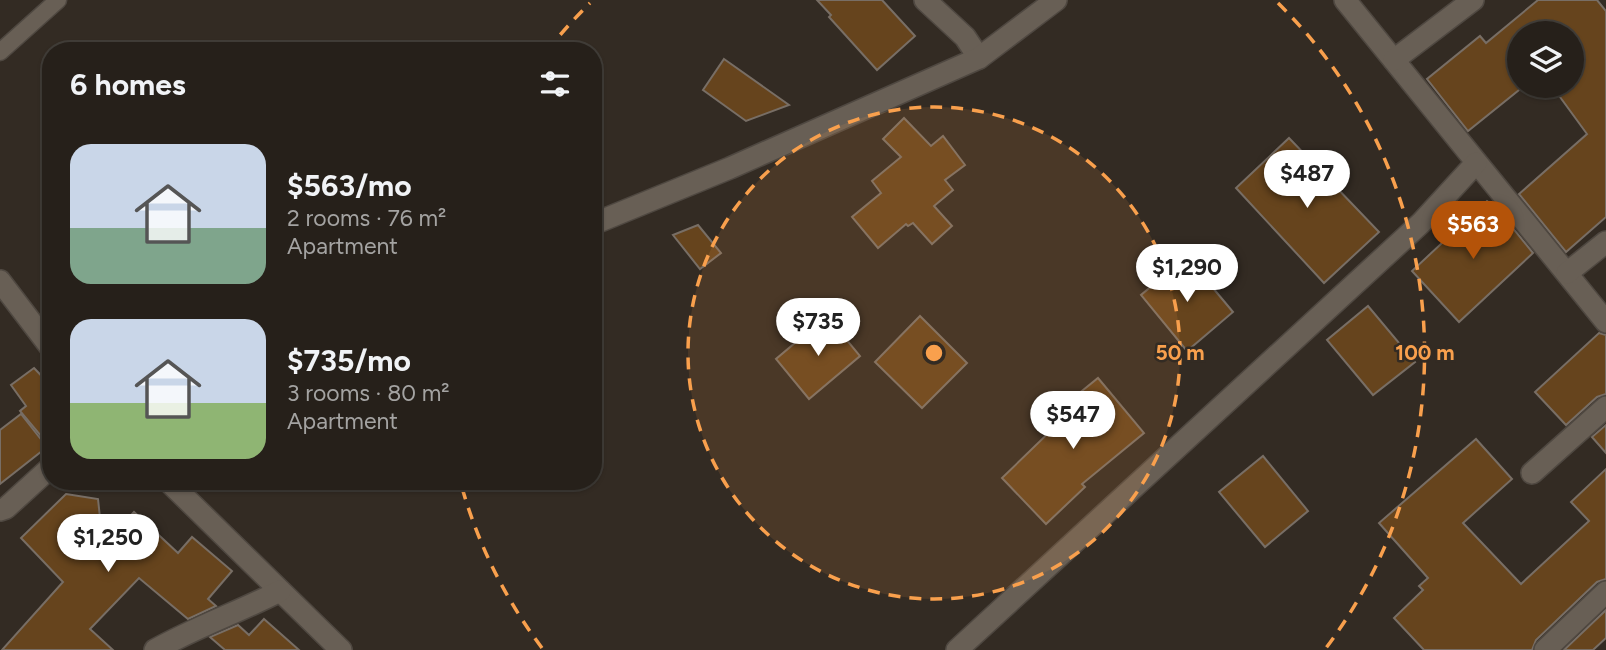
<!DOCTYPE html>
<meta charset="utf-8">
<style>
:root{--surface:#26201a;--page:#2e2823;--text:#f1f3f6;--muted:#a4a3a2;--line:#423e39;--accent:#b45309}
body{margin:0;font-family:Figtree,sans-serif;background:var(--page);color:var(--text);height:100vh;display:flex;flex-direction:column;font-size:26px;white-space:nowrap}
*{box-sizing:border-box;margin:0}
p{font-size:23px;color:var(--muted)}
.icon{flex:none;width:38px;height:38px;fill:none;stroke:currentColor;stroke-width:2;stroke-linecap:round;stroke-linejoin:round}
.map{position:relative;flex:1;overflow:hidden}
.panel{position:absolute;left:42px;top:42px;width:560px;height:448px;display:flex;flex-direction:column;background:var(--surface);border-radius:28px;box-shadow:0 2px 5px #0004,0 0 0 2px var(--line)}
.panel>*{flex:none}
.controls{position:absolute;left:1507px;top:21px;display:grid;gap:14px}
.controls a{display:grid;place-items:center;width:77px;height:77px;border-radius:50%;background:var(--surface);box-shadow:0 2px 5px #0004,0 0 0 2px var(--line);font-size:35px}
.price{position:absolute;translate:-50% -60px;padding:0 16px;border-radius:24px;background:#fff;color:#222;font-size:23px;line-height:46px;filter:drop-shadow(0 2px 4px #0008)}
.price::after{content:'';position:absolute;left:50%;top:42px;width:21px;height:16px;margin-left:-10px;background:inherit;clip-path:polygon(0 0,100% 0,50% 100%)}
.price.current{background:var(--accent);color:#fff}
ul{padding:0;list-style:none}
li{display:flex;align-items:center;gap:21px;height:175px;padding:0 28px}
li span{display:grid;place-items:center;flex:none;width:196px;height:140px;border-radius:21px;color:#555}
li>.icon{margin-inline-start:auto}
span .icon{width:84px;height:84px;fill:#fffc;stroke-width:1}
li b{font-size:30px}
h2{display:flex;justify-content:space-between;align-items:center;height:84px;padding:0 28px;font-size:30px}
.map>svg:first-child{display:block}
.building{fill:#66441d;stroke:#786e65;stroke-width:2}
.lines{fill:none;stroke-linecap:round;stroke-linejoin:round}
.lane-casing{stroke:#4f4841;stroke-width:19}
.street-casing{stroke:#4f4841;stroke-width:24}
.lane{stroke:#685f55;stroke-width:16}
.street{stroke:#685f55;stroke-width:21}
.ring{fill:none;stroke:#f9a04d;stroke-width:3.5;stroke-dasharray:12 9}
.centre{fill:#f9a04d;stroke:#332b23;stroke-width:3.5}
.ring-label{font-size:21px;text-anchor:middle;font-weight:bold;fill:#f9a04d;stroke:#332b23;stroke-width:5;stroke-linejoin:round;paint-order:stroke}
</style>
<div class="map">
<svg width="1606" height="650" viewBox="0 0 1606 650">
<rect width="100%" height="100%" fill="#332b23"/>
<g class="building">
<polygon points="817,0 882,0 915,36 877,70 829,17 831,15"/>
<polygon points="1538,0 1597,0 1606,11 1606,217 1566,252 1519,194 1587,134 1552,86 1572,86 1572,33 1519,33 1519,90 1468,131 1427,79 1480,36 1486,43"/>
<polygon points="724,59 789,105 746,121 703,90"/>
<polygon points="904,118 931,146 943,136 965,165 945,180 953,190 934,206 952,226 932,244 913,223 908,226 906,224 878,248 852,217 881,193 872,181 901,157 883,139"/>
<polygon points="1289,138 1379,232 1324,283 1236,188"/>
<polygon points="1487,201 1499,211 1533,253 1459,322 1412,271"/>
<polygon points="698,225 721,253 700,269 673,235"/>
<polygon points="1187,257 1233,312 1187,351 1141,295"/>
<polygon points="1368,306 1415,362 1373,395 1327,340"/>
<polygon points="827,316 860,356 809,399 776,359"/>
<polygon points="920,316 967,363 922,408 875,362"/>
<polygon points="1599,333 1606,335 1606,394 1597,397 1566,425 1535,392"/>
<polygon points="34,368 51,386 51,448 20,411 26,406 11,385"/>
<polygon points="1098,378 1144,433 1082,484 1085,487 1046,524 1002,478 1063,419 1056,412"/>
<polygon points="21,414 47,447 0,484 0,430"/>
<polygon points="1606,425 1606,453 1592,437"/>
<polygon points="1476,439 1512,479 1463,523 1521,584 1589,521 1571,502 1606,469 1606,579 1597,582 1536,640 1532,650 1424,650 1394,618 1423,590 1419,586 1428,578 1379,523"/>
<polygon points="1263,456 1308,511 1265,547 1219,492"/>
<polygon points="66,494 98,499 103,546 134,512 178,553 192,537 232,571 208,599 216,606 188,619 139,578 90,629 113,650 2,650 63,582 21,538"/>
<polygon points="1606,610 1606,638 1593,650 1564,650"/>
<polygon points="264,619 299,650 225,650 210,637 238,625 249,635"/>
</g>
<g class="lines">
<g class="lane-casing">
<polyline id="lane" points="0,52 58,0"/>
</g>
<g class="street-casing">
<g id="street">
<polyline points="925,0 965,37 979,58"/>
<polyline points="1345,0 1606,322"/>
<polyline points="1394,60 1473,0"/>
<polyline points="593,224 730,168 979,58 1056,0"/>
<polyline points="1567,273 1606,242"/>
<polyline points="0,281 51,348"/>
<polyline points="1532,473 1606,407"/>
<polyline points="168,481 341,650"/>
<polyline points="0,510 6,508 51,467"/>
<path d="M155 650C196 627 239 612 280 591"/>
<polyline points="957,650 1421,223 1476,163"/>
<polyline points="1545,650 1606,592"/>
</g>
</g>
<use href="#lane" class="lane"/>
<use href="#street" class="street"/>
</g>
<circle cx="934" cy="353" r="246" fill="#f9a04d" fill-opacity=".12"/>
<g class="ring">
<circle cx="934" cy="353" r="246"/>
<path d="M542 648A491 491 0 0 1 461 484M547 51A491 491 0 0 1 590 3M1278 3A491 491 0 0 1 1326 648"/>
</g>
<circle cx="934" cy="353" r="10" class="centre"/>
<g class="ring-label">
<text x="1180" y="360">50 m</text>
<text x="1425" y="360">100 m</text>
</g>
</svg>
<div class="controls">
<a><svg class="icon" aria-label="layers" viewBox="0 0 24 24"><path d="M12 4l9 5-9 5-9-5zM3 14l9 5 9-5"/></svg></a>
</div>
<b class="price" style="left:1307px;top:210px">$487</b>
<b class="price current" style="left:1473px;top:261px">$563</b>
<b class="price" style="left:1187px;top:304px">$1,290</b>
<b class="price" style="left:818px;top:358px">$735</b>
<b class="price" style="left:1073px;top:451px">$547</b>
<b class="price" style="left:108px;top:574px">$1,250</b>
<section class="panel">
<h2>6 homes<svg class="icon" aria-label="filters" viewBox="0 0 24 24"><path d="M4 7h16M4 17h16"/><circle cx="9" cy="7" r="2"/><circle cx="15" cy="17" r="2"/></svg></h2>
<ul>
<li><span style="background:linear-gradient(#c9d6e8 60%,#7fa58c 0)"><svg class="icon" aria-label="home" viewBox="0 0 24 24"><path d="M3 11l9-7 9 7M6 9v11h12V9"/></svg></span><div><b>$563/mo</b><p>2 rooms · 76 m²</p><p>Apartment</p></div></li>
<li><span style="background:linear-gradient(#c9d6e8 60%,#8fb573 0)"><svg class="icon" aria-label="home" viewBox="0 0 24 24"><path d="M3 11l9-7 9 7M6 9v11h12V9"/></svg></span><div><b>$735/mo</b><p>3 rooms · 80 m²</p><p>Apartment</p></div></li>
</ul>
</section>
</div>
